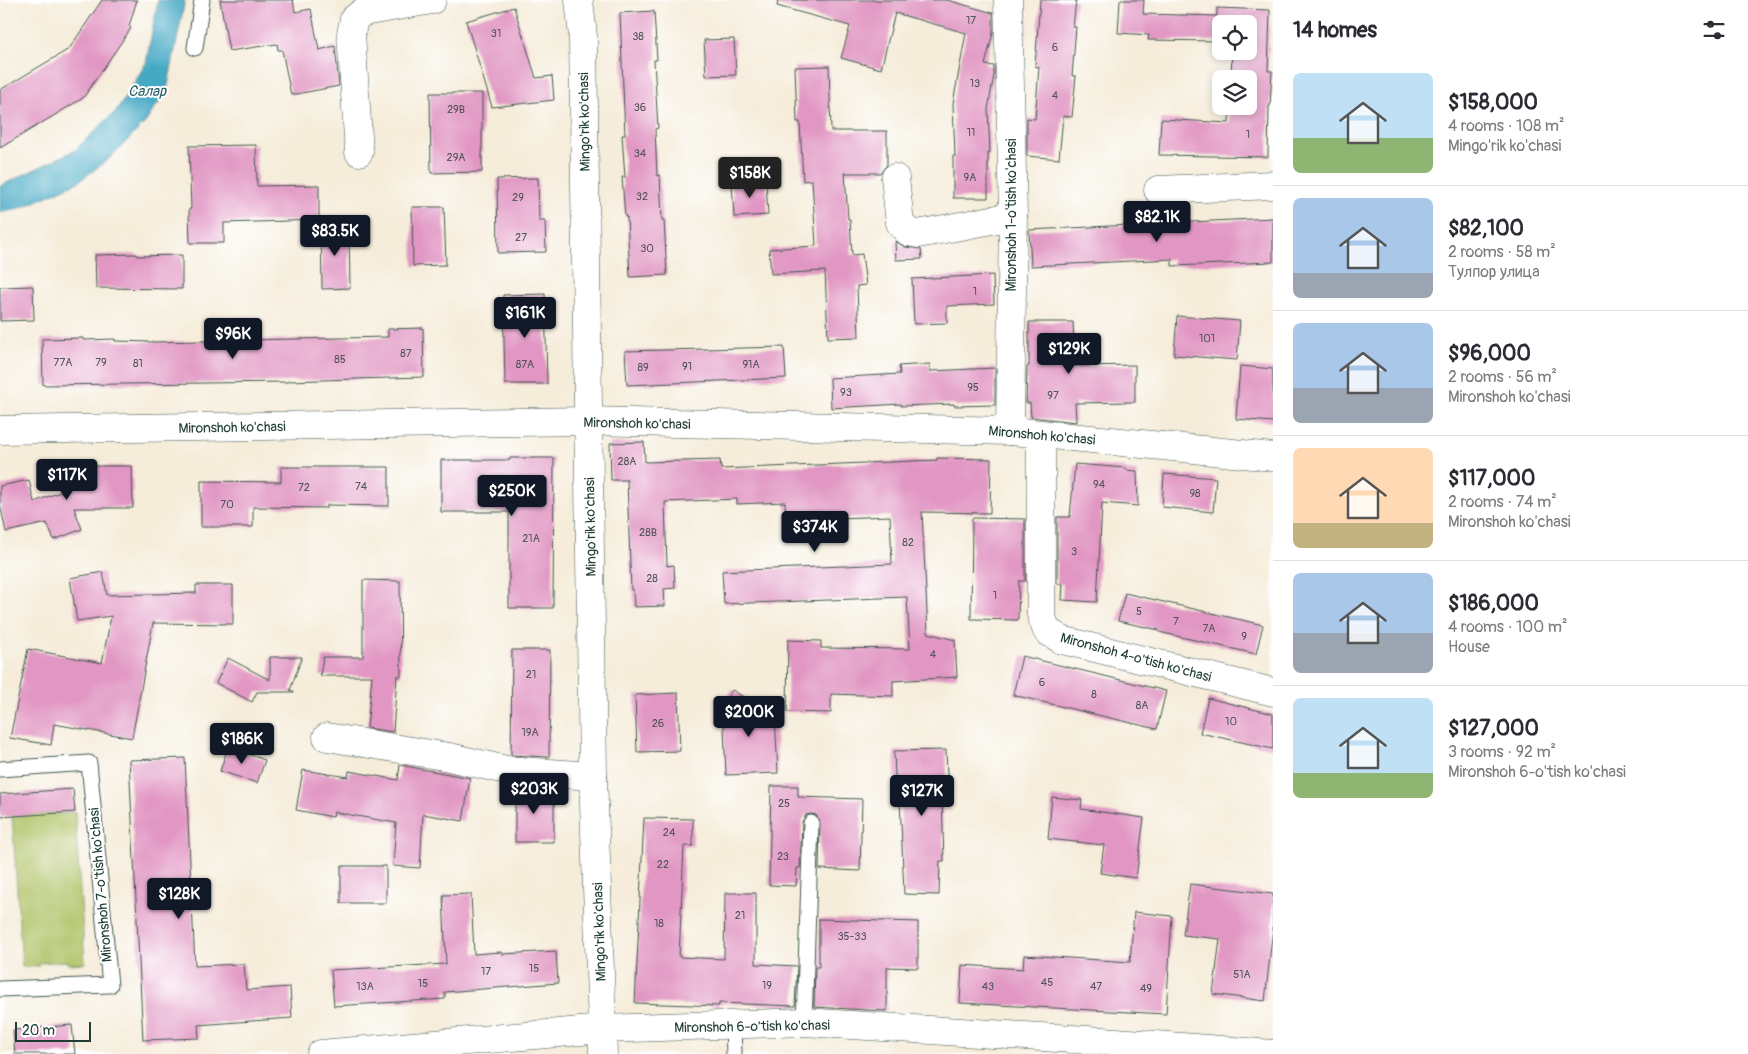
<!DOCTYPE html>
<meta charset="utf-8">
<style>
:root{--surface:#fff;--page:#f2f2f3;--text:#2b2b33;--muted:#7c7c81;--line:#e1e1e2;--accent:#111827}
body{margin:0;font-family:Pangolin,sans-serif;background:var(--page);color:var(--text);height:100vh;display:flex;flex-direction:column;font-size:19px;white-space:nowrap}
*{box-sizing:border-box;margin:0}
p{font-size:16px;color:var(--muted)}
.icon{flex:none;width:28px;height:28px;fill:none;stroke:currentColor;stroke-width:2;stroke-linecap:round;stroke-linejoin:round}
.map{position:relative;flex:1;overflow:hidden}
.side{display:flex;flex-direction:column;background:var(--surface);width:475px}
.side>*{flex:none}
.tools{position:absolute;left:1212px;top:15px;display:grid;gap:10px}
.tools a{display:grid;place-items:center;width:45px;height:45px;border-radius:8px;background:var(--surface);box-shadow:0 2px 8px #0003;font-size:25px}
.scale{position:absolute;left:15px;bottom:12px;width:76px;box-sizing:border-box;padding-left:5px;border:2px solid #1f3d34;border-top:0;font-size:14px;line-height:18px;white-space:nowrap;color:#1f3d34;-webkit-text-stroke:4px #fff;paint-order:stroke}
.price{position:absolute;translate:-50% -42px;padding:0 11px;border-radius:5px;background:var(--accent);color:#fff;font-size:16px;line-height:32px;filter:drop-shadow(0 1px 2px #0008)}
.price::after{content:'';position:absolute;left:50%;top:30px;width:15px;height:11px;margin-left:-8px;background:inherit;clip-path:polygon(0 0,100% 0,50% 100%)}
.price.active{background:#222;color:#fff}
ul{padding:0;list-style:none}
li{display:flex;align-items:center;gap:15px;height:125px;padding:0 20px}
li+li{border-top:1px solid var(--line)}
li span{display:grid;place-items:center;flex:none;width:140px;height:100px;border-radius:8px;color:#555}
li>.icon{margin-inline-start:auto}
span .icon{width:60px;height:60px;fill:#fffc;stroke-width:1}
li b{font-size:21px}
h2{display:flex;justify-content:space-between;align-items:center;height:60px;padding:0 20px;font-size:21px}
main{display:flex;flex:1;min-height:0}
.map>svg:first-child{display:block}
.green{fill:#aec164;stroke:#667f4c}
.water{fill:#44a9c4;stroke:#32737c}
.building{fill:#e196c3}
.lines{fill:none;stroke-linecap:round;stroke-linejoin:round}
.lane-casing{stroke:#3f574d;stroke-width:17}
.street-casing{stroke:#3f574d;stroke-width:29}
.lane{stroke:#fff;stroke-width:15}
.street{stroke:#fff;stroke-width:28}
.labels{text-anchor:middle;stroke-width:4;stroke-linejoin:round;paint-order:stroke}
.number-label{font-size:11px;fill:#505358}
.street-label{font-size:14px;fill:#1f3d34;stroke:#fff}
.water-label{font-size:15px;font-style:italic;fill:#2c6366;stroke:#fff}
</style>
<main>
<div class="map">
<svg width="1273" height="1054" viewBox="0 0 1273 1054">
<rect width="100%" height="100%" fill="#fff"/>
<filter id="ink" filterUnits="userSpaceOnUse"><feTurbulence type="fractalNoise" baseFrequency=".02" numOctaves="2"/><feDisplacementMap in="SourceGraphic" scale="10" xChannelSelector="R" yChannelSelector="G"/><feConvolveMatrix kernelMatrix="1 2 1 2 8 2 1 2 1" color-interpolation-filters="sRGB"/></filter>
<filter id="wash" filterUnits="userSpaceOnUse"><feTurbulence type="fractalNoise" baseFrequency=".0096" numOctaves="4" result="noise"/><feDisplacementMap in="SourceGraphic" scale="20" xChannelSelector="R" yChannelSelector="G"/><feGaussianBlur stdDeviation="1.12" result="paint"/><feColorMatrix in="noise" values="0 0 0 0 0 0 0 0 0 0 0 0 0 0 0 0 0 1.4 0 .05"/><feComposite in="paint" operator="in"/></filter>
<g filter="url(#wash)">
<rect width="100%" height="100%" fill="#f5ecd9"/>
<polygon class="green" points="75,812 85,963 68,964 68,961 39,963 39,966 22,967 12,816"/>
<polygon class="water" points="158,0 185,0 167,90 145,123 110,158 78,182 24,207 0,213 0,186 75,150 118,109 146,63"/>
<g id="blocks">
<g class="building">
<polygon points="102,0 137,0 129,26 131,28 83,98 0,148 0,90 69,49"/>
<polygon points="220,0 293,0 295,12 311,9 319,50 335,46 339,86 291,95 282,50 278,50 277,44 229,51"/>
<polygon points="778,0 947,0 993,13 993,33 985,65 994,66 994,75 988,109 990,153 988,153 988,198 953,198 953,156 955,156 953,103 966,33 895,13 881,69 841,58 850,26 777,6"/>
<polygon points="1040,0 1076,0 1073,27 1076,27 1072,76 1076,76 1072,117 1063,116 1059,159 1027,156 1027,118 1035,119 1039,67 1035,66"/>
<polygon points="1120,0 1144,0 1143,14 1217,16 1217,8 1270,10 1268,71 1272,71 1270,106 1269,106 1268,157 1159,155 1161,119 1229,123 1230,106 1249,106 1249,79 1231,79 1232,51 1249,51 1249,24 1221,24 1221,46 1216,46 1216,41 1148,40 1149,35 1118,33"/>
<polygon points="514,7 536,78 552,76 554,100 492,107 466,21"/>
<polygon points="654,11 657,60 654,60 658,128 655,129 657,176 660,175 662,220 664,220 667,275 630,277 627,217 625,217 622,177 625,177 622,135 625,135 620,13"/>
<polygon points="734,39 736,75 706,76 704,40"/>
<polygon points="829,66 831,131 887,131 887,165 880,173 845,173 848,219 850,219 852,255 862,254 866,285 857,286 859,337 828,338 825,271 771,274 769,249 816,246 812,180 803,181 800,122 797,122 795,67"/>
<polygon points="430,93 482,93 482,172 431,173"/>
<polygon points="256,145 257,186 319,185 319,220 224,223 224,243 190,243 189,209 191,209 189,146"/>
<polygon points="538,178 539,221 545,221 546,252 498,253 497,179"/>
<polygon points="766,181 768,215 734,217 732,183"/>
<polygon points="412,207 444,207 446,265 413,266"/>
<polygon points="1273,218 1273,262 1172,266 1172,259 1031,266 1029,230"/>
<polygon points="321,225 349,225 350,288 322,289"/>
<polygon points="895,241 905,247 921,249 922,259 896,260"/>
<polygon points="137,254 137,256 182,255 182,289 96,288 95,255"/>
<polygon points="993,275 994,304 947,306 947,323 914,324 912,279"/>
<polygon points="33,286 34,320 0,321 0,287"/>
<polygon points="545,294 547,384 505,384 503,295"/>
<polygon points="1177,316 1240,321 1237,360 1174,355"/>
<polygon points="1029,322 1073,322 1075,366 1135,365 1135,402 1075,403 1076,422 1031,417 1030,403 1026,403 1027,367 1029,366"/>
<polygon points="423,328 424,377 288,381 288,382 43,385 42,339 83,338 83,340 115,339 115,341 153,342 388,337 388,329"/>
<polygon points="784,347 786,378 627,385 625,351"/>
<polygon points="930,364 930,371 995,368 995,405 954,406 954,404 901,406 901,404 831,408 830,378 900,374 899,366"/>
<polygon points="1240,366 1273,369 1273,422 1236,419"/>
<polygon points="644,442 645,462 720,460 721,469 937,460 937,458 991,459 990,513 922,512 928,633 955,640 957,677 893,681 893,696 831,694 831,713 787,712 788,640 821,641 821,648 910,649 907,597 724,604 722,571 892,564 890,516 786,520 785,502 737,504 737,499 665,502 667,566 674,565 675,588 664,589 665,606 634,607 633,590 631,590 627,480 611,480 610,443"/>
<polygon points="510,458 554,458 553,608 509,608 509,512 441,512 441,460 510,460"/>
<polygon points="1075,464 1126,468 1126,470 1137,471 1138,506 1102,503 1097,602 1062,600 1063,584 1057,584 1057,517 1070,517"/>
<polygon points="89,466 132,466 133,508 74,508 82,529 54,540 47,523 6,532 0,504 0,486 29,480 34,502 89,481"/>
<polygon points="281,467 389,467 389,506 327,505 327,508 253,507 253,527 201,527 201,481 281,482"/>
<polygon points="1164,474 1216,478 1213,512 1162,507"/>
<polygon points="972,518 1025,519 1025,581 1019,581 1018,620 971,619"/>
<polygon points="103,572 107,595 196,593 196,585 233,585 233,624 153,623 132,738 54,724 51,745 10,738 28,649 102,663 111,616 77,621 70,578"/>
<polygon points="363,580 400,581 401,676 397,676 393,732 367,728 372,676 320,676 323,657 363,657"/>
<polygon points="1125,593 1263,625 1256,654 1159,632 1159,630 1118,621"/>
<polygon points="512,650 550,650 549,757 511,755"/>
<polygon points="1022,656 1166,691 1157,729 1013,695"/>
<polygon points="270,657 302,657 290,690 295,692 257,692 252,702 216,683 228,658 270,680"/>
<polygon points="732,690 775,716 778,773 726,775 723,705"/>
<polygon points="678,693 680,751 637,752 635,695"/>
<polygon points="1208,698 1273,714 1273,749 1200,733"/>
<polygon points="228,747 265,760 257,783 220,771"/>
<polygon points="946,750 948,797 942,797 944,861 940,861 939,895 904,894 900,799 896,799 894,751"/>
<polygon points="185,758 195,966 244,964 246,990 290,987 292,1018 198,1025 199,1038 143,1040 129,760"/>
<polygon points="400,765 470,778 463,821 423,814 420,868 393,866 396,823 334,812 333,817 296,810 303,770 348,777 349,771 398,780"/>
<polygon points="515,786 554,789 554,842 515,842"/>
<polygon points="771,786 798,786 798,797 862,799 860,871 819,869 820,823 816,815 811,814 806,815 802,822 800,868 797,868 796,886 769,885"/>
<polygon points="73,789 75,812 0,817 0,794"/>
<polygon points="1052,797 1082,800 1081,809 1144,818 1136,878 1100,873 1104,845 1048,839"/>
<polygon points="644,818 693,819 693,846 684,846 679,957 724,959 725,893 756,893 756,964 797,966 795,1006 719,1003 719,1006 635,1003"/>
<rect x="341" y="866" width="45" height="37"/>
<polygon points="1190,884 1273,894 1273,927 1265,1001 1213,994 1220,939 1183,935"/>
<polygon points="471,894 474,954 501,952 502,954 556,951 558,983 445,992 445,999 334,1006 331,970 446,964 443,895"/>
<polygon points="1134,912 1172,916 1166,1014 960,1003 962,965 1023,969 1024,955 1130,962"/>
<polygon points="819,919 918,922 918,968 887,967 887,1011 814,1007 815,967 819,967"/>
<polygon points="72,1025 75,1054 15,1054 13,1030"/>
</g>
</g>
</g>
<g filter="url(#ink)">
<use href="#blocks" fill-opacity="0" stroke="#3f574d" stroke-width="1"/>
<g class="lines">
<g class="lane-casing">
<g id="lane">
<polyline points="195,48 202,0"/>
<polyline points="0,769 89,763 110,985 0,989"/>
<polyline points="804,1022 811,823"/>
<polyline points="733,1025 734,1054"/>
</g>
</g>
<g class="street-casing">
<g id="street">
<polyline points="579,0 583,37 593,776 603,1054"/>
<polyline points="1008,0 1013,216 1010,431"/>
<polyline points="359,152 351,34 354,19 363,12 432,0"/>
<polyline points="895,178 900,223 908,232 918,234 1013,216"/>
<polyline points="1158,190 1273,185"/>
<polyline points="0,430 588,421 1010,431 1273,457"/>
<polyline points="1041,435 1041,615 1047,631 1062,640 1273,692"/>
<polyline points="327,737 449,757 506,770 593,776"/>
<polyline points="321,1054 603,1029 804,1022 1103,1041 1273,1054"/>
</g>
</g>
<use href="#lane" class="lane"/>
<use href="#street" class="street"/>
</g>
</g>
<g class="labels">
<g class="number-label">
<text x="971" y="24">17</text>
<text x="496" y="37">31</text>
<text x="638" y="40">38</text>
<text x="1055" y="51">6</text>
<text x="975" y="87">13</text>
<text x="1055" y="99">4</text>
<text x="640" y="111">36</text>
<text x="456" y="113">29B</text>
<text x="971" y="136">11</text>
<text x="1248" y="138">1</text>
<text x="640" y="157">34</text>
<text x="456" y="161">29A</text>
<text x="970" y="181">9A</text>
<text x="642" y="200">32</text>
<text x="518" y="201">29</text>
<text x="521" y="241">27</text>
<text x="647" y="252">30</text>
<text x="975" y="295">1</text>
<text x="1207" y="342">101</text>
<text x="406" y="357">87</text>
<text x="340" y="363">85</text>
<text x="63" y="366">77A</text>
<text x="101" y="366">79</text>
<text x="138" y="367">81</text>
<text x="525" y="368">87A</text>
<text x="751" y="368">91A</text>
<text x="687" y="370">91</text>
<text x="643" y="371">89</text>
<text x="973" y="391">95</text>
<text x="846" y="396">93</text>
<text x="1053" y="399">97</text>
<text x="627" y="465">28A</text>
<text x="1099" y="488">94</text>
<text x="361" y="490">74</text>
<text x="304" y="491">72</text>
<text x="1195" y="497">98</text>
<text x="227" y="508">70</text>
<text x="648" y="536">28B</text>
<text x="531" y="542">21A</text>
<text x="908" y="546">82</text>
<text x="1074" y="555">3</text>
<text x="652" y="582">28</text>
<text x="995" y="599">1</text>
<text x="1139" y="615">5</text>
<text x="1176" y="625">7</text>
<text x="1209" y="632">7A</text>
<text x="1244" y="640">9</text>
<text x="933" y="658">4</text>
<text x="531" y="678">21</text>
<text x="1042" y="686">6</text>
<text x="1094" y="698">8</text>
<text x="1142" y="709">8A</text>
<text x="1231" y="725">10</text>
<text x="658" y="727">26</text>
<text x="530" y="736">19A</text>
<text x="784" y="807">25</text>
<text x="669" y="836">24</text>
<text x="783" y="860">23</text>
<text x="663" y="868">22</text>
<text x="740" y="919">21</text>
<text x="659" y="927">18</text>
<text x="852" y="940">35-33</text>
<text x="534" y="972">15</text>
<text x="486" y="975">17</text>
<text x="1242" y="978">51A</text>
<text x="1047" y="986">45</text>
<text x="423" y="987">15</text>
<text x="767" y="989">19</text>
<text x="365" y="990">13A</text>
<text x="988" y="990">43</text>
<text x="1096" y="990">47</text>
<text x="1146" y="992">49</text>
</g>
<g class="street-label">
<text transform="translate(584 122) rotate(-91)" y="5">Mingo'rik ko'chasi</text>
<text transform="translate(1011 215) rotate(-90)" y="5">Mironshoh 1-o'tish ko'chasi</text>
<text transform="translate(637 423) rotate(1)" y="5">Mironshoh ko'chasi</text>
<text transform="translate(232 427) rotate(-1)" y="5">Mironshoh ko'chasi</text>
<text transform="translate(1042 435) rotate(5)" y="5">Mironshoh ko'chasi</text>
<text transform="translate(590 527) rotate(-91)" y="5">Mingo'rik ko'chasi</text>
<text transform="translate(1136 657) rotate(15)" y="5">Mironshoh 4-o'tish ko'chasi</text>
<text transform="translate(100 885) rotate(-95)" y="5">Mironshoh 7-o'tish ko'chasi</text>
<text transform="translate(599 932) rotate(-92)" y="5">Mingo'rik ko'chasi</text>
<text transform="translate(752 1026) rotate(-1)" y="5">Mironshoh 6-o'tish ko'chasi</text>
</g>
<g class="water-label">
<text x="147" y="96">Салар</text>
</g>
</g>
</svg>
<div class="tools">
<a><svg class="icon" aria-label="locate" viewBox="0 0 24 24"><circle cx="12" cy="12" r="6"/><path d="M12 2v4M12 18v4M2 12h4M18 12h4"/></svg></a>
<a><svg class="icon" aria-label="layers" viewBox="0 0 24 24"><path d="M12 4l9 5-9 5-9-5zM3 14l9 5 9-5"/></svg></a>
</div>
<div class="scale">20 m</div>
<b class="price active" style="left:750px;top:199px">$158K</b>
<b class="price" style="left:1157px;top:243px">$82.1K</b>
<b class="price" style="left:335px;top:257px">$83.5K</b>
<b class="price" style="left:525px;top:339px">$161K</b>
<b class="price" style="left:233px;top:360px">$96K</b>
<b class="price" style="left:1069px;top:375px">$129K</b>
<b class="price" style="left:67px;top:501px">$117K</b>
<b class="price" style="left:512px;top:517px">$250K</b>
<b class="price" style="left:815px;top:553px">$374K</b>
<b class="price" style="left:749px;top:738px">$200K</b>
<b class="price" style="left:242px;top:765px">$186K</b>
<b class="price" style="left:534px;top:815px">$203K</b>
<b class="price" style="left:922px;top:817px">$127K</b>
<b class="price" style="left:179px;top:920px">$128K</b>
</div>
<section class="side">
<h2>14 homes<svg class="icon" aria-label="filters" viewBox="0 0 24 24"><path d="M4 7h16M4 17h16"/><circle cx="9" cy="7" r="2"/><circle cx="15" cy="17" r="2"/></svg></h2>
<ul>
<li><span style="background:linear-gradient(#bfe0f5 65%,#8fb573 0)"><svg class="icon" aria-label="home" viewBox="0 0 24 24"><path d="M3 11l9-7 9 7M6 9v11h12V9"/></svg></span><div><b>$158,000</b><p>4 rooms · 108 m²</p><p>Mingo'rik ko'chasi</p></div></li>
<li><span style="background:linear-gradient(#a9c7e8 75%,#9aa5b1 0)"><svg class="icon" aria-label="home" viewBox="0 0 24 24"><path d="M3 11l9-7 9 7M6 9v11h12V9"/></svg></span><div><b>$82,100</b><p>2 rooms · 58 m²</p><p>Тулпор улица</p></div></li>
<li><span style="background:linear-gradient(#a9c7e8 65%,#9aa5b1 0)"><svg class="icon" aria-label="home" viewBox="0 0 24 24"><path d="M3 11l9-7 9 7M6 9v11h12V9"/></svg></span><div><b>$96,000</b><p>2 rooms · 56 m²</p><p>Mironshoh ko'chasi</p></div></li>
<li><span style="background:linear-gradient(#ffd9b3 75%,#c2b280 0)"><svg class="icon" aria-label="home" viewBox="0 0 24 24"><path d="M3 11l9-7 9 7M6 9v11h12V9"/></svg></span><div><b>$117,000</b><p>2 rooms · 74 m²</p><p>Mironshoh ko'chasi</p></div></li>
<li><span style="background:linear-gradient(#a9c7e8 60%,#9aa5b1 0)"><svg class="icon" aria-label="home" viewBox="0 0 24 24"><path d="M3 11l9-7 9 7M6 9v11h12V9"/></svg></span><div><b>$186,000</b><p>4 rooms · 100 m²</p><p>House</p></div></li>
<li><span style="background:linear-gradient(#bfe0f5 75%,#8fb573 0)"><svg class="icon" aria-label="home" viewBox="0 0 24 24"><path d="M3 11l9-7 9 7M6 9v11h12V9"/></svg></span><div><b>$127,000</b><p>3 rooms · 92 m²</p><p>Mironshoh 6-o'tish ko'chasi</p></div></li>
</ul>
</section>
</main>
